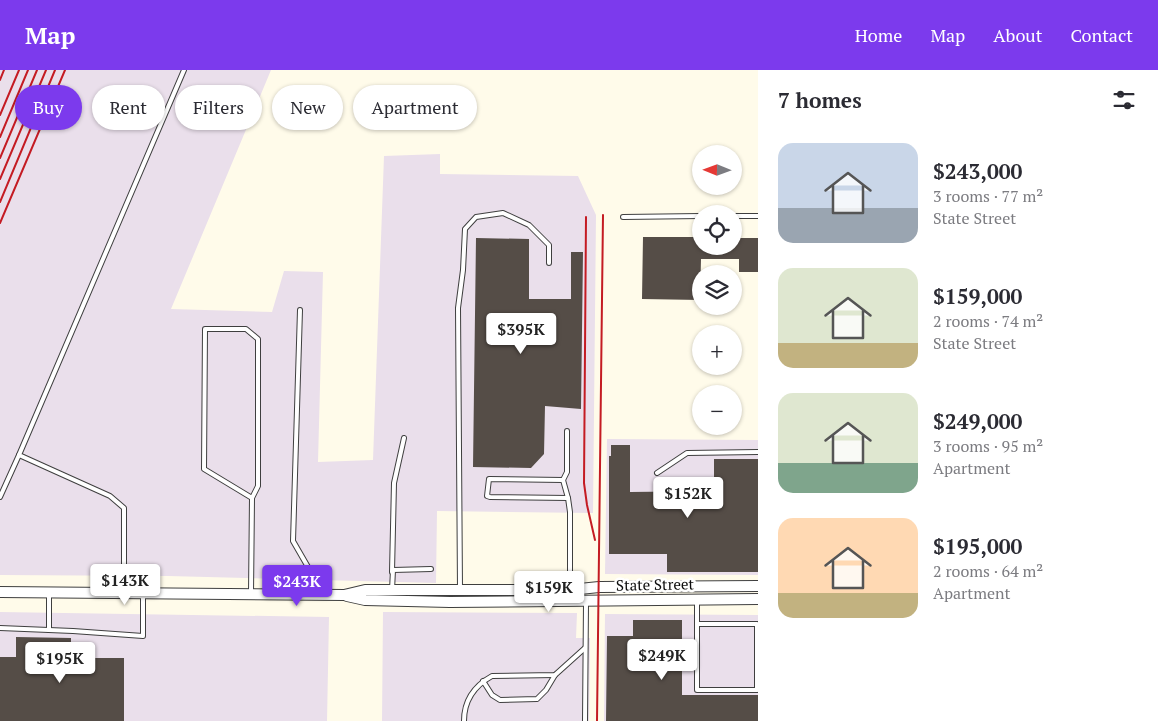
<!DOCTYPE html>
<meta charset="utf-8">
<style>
:root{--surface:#fff;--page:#f7f7f7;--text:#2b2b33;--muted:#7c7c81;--accent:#7c3aed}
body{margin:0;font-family:"PT Serif",serif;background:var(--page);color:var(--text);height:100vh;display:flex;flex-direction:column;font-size:19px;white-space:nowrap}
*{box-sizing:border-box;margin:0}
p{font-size:16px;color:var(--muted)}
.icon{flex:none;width:28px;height:28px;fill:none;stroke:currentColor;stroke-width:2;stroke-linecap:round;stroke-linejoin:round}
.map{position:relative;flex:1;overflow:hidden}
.sheet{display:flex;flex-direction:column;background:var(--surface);width:400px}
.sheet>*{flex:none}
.banner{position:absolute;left:15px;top:15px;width:475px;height:45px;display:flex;gap:10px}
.needle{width:32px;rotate:271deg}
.controls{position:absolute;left:692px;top:75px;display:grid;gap:10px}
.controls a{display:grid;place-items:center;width:50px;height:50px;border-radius:50%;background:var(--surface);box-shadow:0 1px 4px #0004;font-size:25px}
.price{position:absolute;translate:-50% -42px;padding:0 11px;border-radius:5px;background:#fff;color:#222;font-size:16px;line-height:32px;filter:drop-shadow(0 1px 2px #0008)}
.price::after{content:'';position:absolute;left:50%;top:30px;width:15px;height:11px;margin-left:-8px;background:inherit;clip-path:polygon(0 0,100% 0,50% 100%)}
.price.selected{background:var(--accent);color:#fff}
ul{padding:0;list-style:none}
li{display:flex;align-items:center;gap:15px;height:125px;padding:0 20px}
li span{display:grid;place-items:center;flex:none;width:140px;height:100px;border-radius:15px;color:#555}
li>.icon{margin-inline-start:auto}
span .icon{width:60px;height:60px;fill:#fffc;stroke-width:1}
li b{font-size:21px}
h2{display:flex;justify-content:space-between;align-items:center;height:60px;padding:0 20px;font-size:21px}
.tag{padding:0 18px;border-radius:22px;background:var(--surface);box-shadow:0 1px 4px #0004;font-size:18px;line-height:45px}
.tag.selected{background:var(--accent);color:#fff}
header{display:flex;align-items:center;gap:30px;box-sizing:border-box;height:70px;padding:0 25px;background:var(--accent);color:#fff}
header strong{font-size:24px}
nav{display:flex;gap:28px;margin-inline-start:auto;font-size:18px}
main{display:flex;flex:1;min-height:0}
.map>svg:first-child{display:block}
.industrial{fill:#eadfeb}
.building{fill:#554d47}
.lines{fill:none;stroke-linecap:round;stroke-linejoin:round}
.service-casing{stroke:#3f3f3f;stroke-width:6}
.tertiary-casing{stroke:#3f3f3f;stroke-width:12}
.service{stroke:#fff;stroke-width:4}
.tertiary{stroke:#fff;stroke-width:10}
.rail{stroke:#c41b23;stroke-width:2}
.labels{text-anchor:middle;stroke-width:5;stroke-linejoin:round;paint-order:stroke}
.street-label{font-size:15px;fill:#0c0c0c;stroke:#fff}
</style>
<header>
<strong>Map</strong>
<nav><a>Home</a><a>Map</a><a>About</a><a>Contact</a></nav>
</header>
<main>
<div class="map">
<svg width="758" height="651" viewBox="0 0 758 651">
<rect width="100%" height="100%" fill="#fffbea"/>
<g class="industrial">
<polygon points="0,0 271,0 171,239 272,242 284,201 323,202 318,392 373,390 384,86 440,84 440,104 578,106 596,145 593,443 437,441 436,513 168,506 0,505"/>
<polygon points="607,369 758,370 758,505 605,504"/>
<polygon points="0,542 329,547 327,651 0,651"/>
<polygon points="383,542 577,543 576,568 590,568 589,651 382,651"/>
<polygon points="605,544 758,545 758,651 604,651"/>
</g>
<g class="building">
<polygon points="643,167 701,167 701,176 734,176 734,168 758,168 758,202 739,202 739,189 701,189 700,230 642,229"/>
<polygon points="476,168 529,169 529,229 571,229 571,182 583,182 581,339 545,336 544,384 531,398 473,397"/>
<polygon points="611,375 630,375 630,422 714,421 714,389 758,389 758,502 667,502 667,484 609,484 609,386 611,386"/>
<polygon points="633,550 682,550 682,625 758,625 758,651 606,651 607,566 633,566"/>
<polygon points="16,567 71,568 71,588 124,588 124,651 0,651 0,587 16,587"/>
</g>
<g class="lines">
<g class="service-casing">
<g id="service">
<polyline points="734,146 758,146"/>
<polyline points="623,147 701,146"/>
<polyline points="300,240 293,471 323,523"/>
<polyline points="567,361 567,402 563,410 489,409 487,426 490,427 568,428 570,442 570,520"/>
<polyline points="657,403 687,383 758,382"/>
<polyline points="563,410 568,428"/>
<polyline points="0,427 19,385"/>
<polyline points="392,502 394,413 404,368"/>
<polyline points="392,520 393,500 431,499"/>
<polyline points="460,520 458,238 463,200 465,159 476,147 503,143 529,155 549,175 549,193"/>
<polyline points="124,521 124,438 110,426 19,385 184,0"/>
<polyline points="251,524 252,428 258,416 258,269 246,259 205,259 204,399 252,428"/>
<polyline points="697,554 757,554 757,620 697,620 697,531"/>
<polyline points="0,558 73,561 143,566 143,523"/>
<polyline points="49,560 49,523"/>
<polyline points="483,611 492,625 500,630 537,629 546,620 555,605"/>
<path d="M464 651C464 631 474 616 492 606L555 605 585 578"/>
<polyline points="585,651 586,533"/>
</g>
</g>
<g class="tertiary-casing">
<g id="tertiary">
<polyline points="0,522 344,525 365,520 570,520 599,517 758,516"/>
<polyline points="347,526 365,530 450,532 758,529"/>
</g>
</g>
<use href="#service" class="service"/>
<use href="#tertiary" class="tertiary"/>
<g class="rail">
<polyline points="0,10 4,0"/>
<polyline points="0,45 19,0"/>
<polyline points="0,67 28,0"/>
<polyline points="0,88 37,0"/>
<polyline points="0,109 46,0"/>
<polyline points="0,132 55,0"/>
<polyline points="586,147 584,413 587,435 595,470"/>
<polyline points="0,153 65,0"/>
<polyline points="597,651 603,145"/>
</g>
</g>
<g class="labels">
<g class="street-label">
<text transform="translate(655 515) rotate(-1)" y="5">State Street</text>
</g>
</g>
</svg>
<div class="controls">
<a><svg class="needle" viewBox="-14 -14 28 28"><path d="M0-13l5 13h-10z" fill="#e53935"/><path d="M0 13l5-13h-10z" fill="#7c7c81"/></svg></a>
<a><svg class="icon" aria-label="locate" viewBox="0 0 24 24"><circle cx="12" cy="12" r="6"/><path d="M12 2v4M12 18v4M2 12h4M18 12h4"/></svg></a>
<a><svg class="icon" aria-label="layers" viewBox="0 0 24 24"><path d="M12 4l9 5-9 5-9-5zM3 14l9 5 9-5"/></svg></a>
<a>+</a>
<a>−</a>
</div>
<b class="price" style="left:521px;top:285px">$395K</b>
<b class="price" style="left:688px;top:449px">$152K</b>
<b class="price" style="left:125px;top:536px">$143K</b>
<b class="price selected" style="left:297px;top:537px">$243K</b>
<b class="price" style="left:549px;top:543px">$159K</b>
<b class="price" style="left:662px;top:611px">$249K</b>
<b class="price" style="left:60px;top:614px">$195K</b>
<div class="banner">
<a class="tag selected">Buy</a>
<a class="tag">Rent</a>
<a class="tag">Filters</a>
<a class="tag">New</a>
<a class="tag">Apartment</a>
</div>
</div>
<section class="sheet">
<h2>7 homes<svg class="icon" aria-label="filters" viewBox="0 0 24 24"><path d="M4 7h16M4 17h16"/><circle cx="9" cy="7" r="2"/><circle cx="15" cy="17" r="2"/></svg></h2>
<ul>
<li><span style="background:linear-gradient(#c9d6e8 65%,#9aa5b1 0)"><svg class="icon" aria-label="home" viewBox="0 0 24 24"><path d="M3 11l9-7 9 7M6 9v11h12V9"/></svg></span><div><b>$243,000</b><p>3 rooms · 77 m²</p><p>State Street</p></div></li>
<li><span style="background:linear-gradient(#dfe7d0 75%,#c2b280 0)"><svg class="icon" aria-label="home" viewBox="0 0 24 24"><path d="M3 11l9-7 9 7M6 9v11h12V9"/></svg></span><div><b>$159,000</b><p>2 rooms · 74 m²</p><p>State Street</p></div></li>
<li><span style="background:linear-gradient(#dfe7d0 70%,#7fa58c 0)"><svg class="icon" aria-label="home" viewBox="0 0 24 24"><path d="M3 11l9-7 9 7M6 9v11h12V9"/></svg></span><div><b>$249,000</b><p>3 rooms · 95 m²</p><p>Apartment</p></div></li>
<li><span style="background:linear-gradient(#ffd9b3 75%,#c2b280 0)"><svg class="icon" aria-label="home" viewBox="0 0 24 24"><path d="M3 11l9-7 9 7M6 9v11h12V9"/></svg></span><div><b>$195,000</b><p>2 rooms · 64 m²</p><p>Apartment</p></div></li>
</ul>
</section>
</main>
